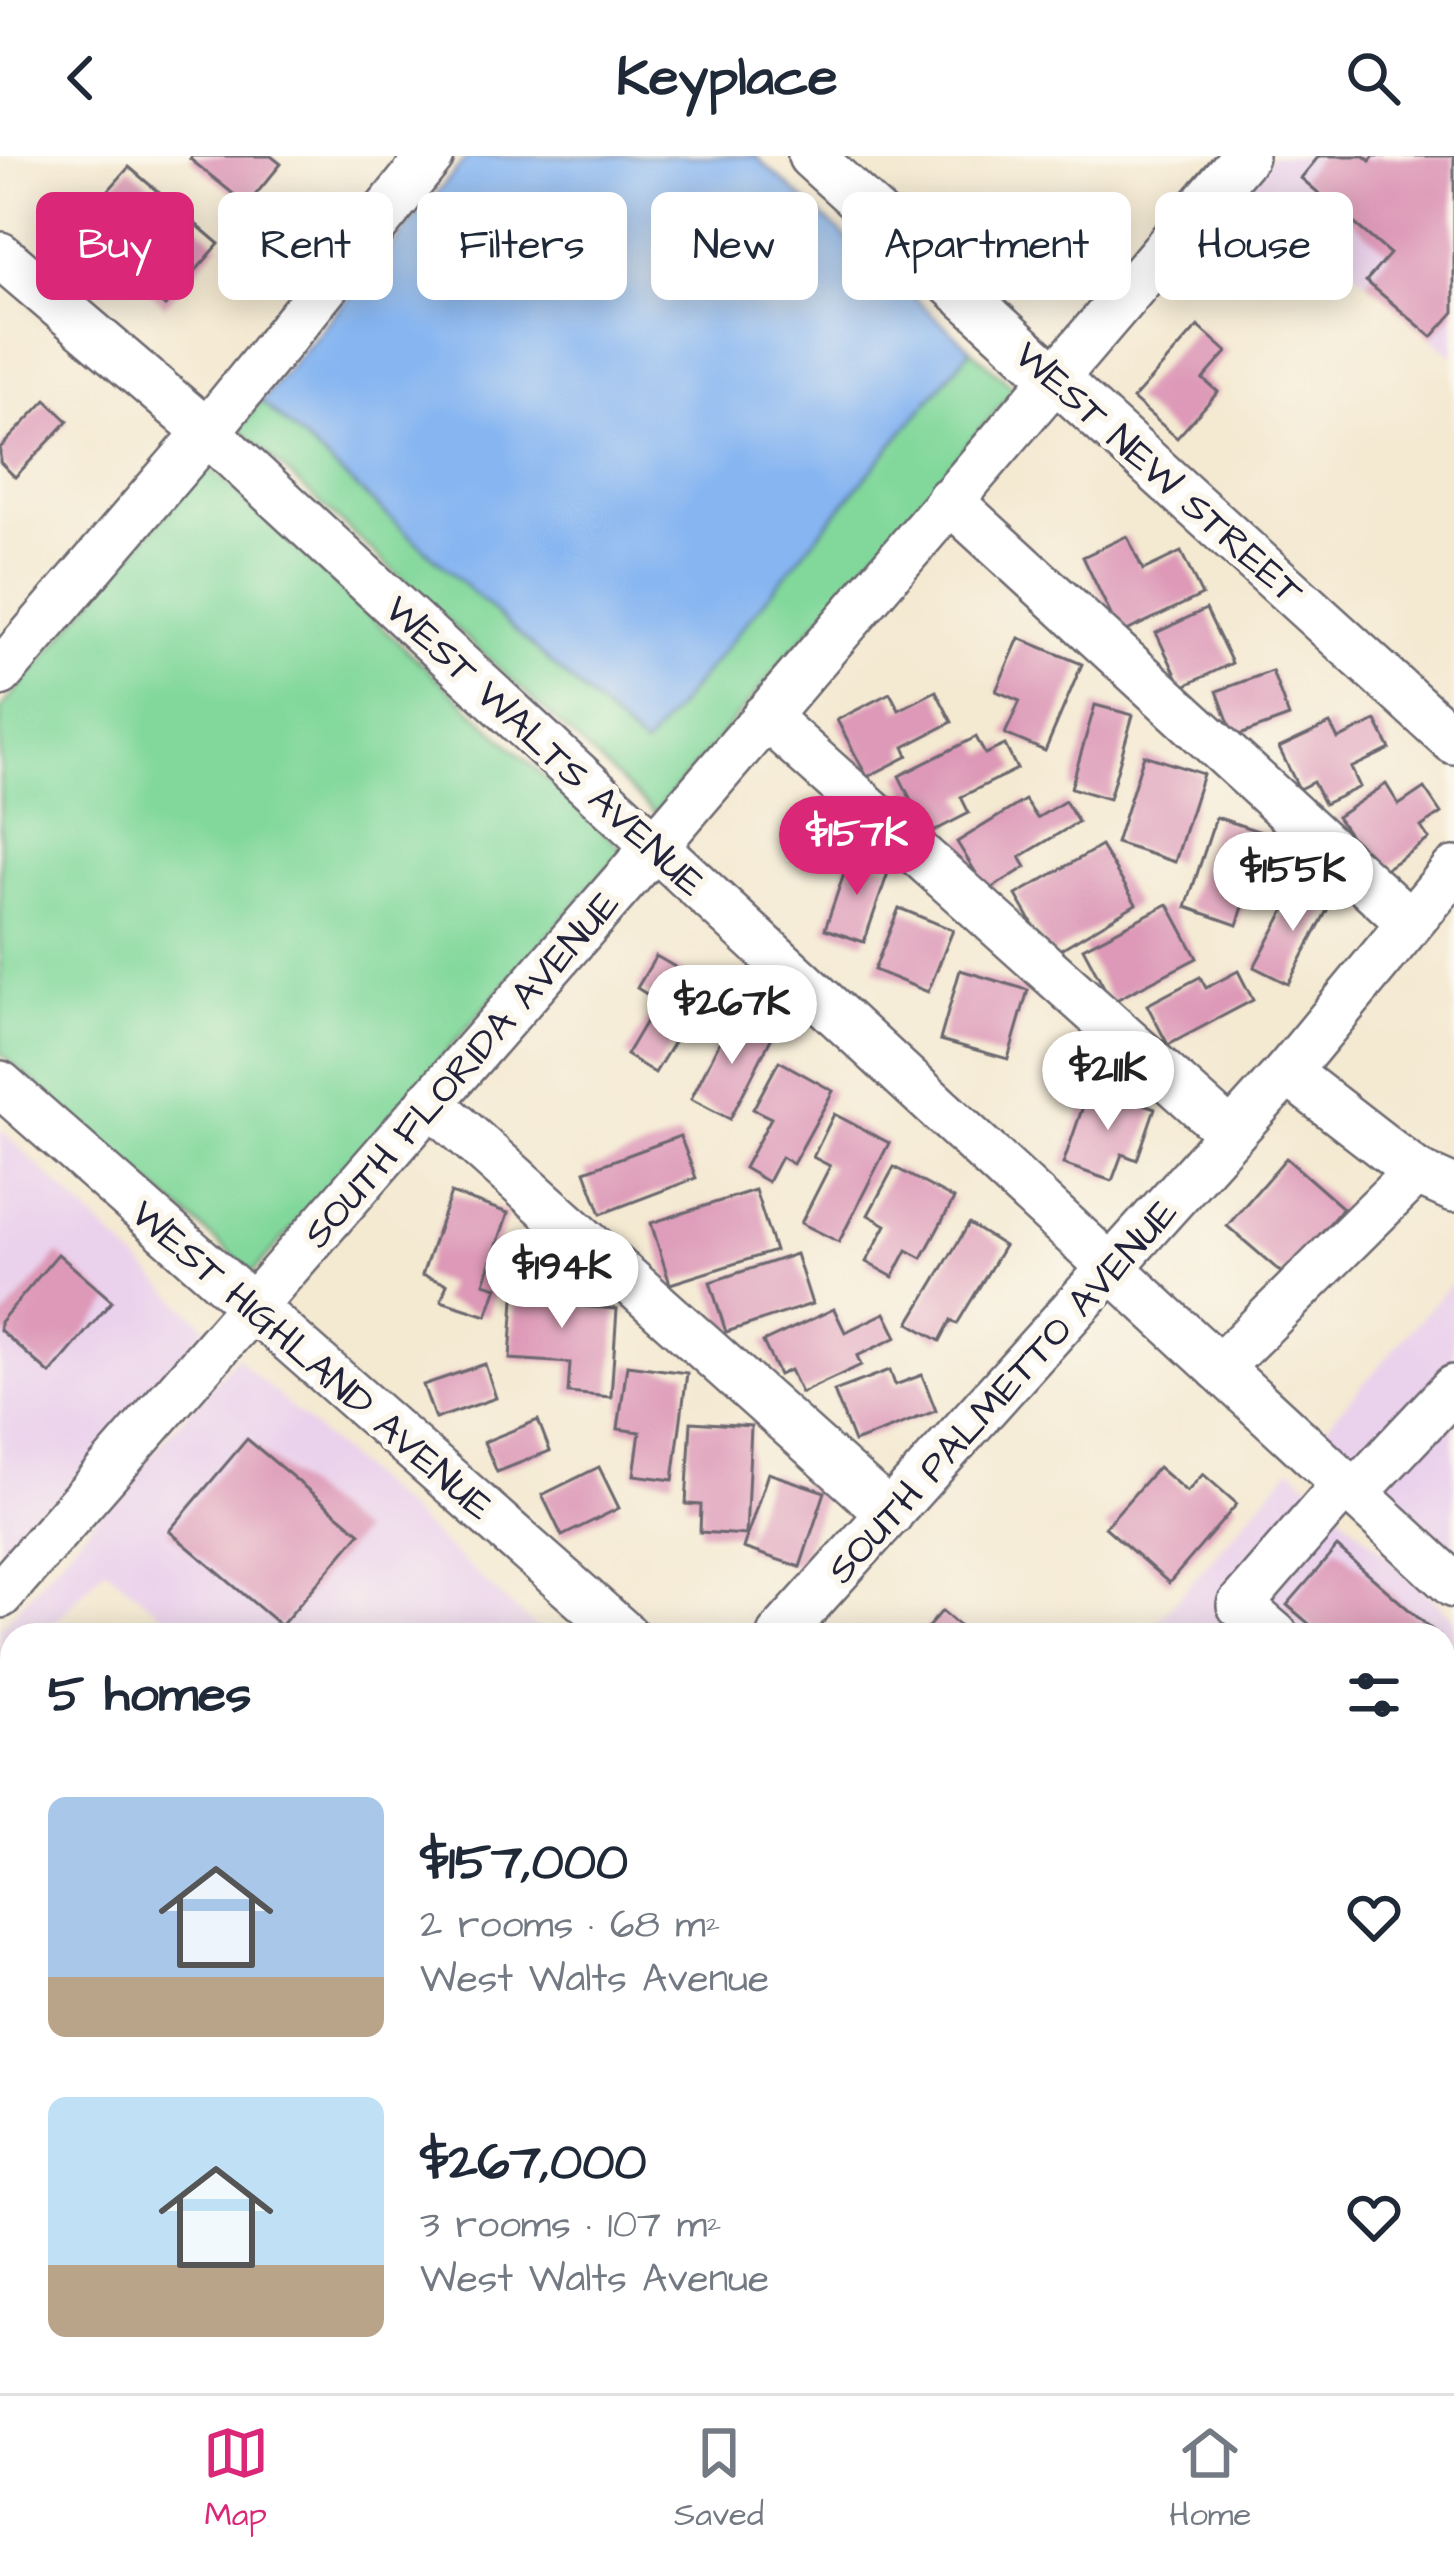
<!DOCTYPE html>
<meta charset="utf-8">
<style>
:root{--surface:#fff;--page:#f6f6f7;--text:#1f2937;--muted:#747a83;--line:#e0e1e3;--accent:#db2777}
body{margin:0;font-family:"Architects Daughter",sans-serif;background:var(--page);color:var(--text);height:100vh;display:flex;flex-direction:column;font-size:45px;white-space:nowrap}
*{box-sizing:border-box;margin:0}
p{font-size:39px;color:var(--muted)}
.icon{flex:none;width:66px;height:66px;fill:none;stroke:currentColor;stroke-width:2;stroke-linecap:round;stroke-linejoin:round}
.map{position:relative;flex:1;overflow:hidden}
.drawer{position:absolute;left:0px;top:1467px;width:1455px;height:771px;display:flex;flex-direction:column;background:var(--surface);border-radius:36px 36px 0 0;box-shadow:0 6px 30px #0003}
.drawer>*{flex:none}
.hud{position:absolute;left:36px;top:36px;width:1383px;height:108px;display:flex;gap:24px}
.price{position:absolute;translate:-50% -102px;padding:0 27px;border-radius:42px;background:#fff;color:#222;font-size:39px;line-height:78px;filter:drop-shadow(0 3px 6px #0008)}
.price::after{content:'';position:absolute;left:50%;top:72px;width:36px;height:27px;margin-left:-18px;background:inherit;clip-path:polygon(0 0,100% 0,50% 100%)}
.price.current{background:var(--accent);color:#fff}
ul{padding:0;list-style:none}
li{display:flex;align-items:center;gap:36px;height:300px;padding:0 48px}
li span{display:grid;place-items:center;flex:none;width:336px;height:240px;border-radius:18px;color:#555}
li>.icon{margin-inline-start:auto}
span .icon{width:144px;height:144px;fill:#fffc;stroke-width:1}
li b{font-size:51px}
h2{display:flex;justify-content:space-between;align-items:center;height:144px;padding:0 48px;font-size:51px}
.chip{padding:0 42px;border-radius:18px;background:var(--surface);box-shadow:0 6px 30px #0003;font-size:42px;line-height:108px}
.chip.current{background:var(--accent);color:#fff}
header{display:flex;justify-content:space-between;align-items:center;height:156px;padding:0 48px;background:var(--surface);font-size:54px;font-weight:700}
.dock{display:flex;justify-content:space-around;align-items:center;height:168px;border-top:3px solid var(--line);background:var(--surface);font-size:33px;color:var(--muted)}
.dock a{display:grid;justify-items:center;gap:6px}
.dock .current{color:var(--accent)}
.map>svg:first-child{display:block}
.built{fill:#ead1ec}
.green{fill:#82d89b;stroke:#527d6b;stroke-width:3}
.water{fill:#86b5f1;stroke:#546c96;stroke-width:3}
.building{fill:#dd99b7}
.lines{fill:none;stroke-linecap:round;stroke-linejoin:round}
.minor-casing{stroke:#6c6870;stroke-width:50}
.major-casing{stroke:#6c6870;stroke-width:62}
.path{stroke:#6c6870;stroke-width:8;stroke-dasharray:9 9;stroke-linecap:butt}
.minor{stroke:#fff;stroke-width:45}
.major{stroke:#fbbb8d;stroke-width:57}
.labels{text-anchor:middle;stroke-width:12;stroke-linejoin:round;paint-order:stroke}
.street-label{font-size:39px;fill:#22223b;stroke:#fbf7ec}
</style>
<header><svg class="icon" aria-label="back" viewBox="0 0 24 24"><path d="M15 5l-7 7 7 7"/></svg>Keyplace<svg class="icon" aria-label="search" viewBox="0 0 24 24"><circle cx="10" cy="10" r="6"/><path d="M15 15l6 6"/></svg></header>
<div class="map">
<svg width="1454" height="2237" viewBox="0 0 1454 2237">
<rect width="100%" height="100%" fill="#fbf7ec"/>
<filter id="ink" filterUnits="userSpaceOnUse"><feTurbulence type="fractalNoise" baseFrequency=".00833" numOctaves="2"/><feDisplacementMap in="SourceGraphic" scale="24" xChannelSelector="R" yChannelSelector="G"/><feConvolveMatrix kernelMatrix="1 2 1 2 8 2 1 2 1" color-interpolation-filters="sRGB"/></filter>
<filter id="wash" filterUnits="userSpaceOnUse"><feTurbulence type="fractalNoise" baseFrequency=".004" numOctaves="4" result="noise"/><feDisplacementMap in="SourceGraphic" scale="48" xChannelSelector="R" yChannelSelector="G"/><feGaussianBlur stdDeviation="2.7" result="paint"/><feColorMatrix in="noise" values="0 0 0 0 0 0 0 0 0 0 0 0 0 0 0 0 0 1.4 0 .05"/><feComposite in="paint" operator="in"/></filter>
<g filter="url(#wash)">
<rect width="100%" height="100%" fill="#f4e9d1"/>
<g class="built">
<polygon points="1273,0 1454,0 1454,201 1251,25"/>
<polygon points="0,973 206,1171 0,1407"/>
<polygon points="1454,1124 1454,1396 1323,1274"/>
<polygon points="237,1200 246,1211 544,1479 186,1479 105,1411 44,1479 12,1479 12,1515 0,1528 0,1472"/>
<polygon points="1291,1311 1454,1462 1454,1624 1443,1637 1443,1479 1146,1479"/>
<polygon points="1454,1689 1454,2237 1435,2237 1422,2226 1443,2226 1443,1702"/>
<polygon points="558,2226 946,2226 936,2237 548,2237"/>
</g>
<g class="green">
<polygon points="971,193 1015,233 655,657 239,272 261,245 644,591"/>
<polygon points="207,309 623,694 253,1117 0,897 0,554"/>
<polygon points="1030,2226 1422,2226 1435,2237 1020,2237"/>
</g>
<polygon class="water" points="468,0 755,0 971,193 644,591 261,245"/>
<g id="blocks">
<g class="building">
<polygon points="192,0 271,0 281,8 247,49 190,3"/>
<polygon points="1319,0 1364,0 1370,5 1374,0 1454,0 1454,156 1432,181 1366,125 1390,98 1301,22"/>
<polygon points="129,11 219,88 165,150 76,71"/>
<polygon points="1198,170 1227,196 1203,223 1218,236 1177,282 1133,243"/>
<polygon points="46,244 68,265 15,321 0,306 0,292"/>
<polygon points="1127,380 1143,414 1181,396 1202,439 1120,478 1083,401"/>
<polygon points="1206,453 1232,507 1182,531 1156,477"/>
<polygon points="1019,482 1082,508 1045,595 1005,578 1020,545 996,535"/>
<polygon points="1272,515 1289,561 1234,581 1217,535"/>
<polygon points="936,535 952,566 904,591 908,600 867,621 837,564 890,537 899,554"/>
<polygon points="1095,549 1133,559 1109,643 1071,632"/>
<polygon points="1376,565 1390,593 1351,612 1360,631 1324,648 1313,626 1299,633 1279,592 1330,568 1338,583"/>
<polygon points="976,581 985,598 1005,589 1017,613 961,641 969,657 928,678 899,620"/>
<polygon points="1144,599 1203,618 1175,706 1116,687"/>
<polygon points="1386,628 1399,649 1424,632 1441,657 1421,671 1429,683 1377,719 1337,661"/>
<polygon points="1025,644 1037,662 1065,645 1078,666 1020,701 1026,711 987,735 957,686"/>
<polygon points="1216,661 1267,678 1237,769 1186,751"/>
<polygon points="1101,690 1136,748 1051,799 1016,739"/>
<polygon points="851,697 890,711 864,786 825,773"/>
<polygon points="1299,728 1332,745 1288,828 1254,811"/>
<polygon points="1168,748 1197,802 1112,846 1083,792"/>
<polygon points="899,752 953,774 928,836 874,814"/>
<polygon points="656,800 708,830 655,917 626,899 658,845 637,832"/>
<polygon points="960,814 1028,834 1008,903 940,884"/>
<polygon points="1238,815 1253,844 1168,889 1147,849 1200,821 1206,832"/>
<polygon points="733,859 773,879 730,963 691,943"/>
<polygon points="779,905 833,935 793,1008 781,1001 768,1026 744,1012 771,962 753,953"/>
<polygon points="1090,930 1155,952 1137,1004 1122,998 1112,1025 1063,1008"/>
<polygon points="834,958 889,987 839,1086 801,1067 830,1010 813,1001"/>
<polygon points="680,980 696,1022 601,1058 585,1015"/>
<polygon points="1286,1002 1343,1052 1284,1119 1227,1070"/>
<polygon points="894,1011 954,1043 922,1102 907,1094 893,1121 866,1106 886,1069 868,1059"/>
<polygon points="755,1034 775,1095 670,1128 651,1067"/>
<polygon points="451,1037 508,1057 484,1127 497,1131 487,1160 441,1145 447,1128 422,1119"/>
<polygon points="969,1068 1004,1090 957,1168 951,1164 940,1185 909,1167"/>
<polygon points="58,1098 112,1145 50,1218 0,1174 0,1166"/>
<polygon points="796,1098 812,1148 726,1176 710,1126"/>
<polygon points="517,1099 552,1102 549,1148 617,1153 611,1241 568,1237 570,1207 510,1203"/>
<polygon points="834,1153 845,1176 885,1157 897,1181 857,1200 861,1209 801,1237 790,1214 779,1219 763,1186"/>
<polygon points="485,1208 496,1242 435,1263 423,1229"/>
<polygon points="627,1209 687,1217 673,1324 634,1319 640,1276 618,1273"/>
<polygon points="890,1214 895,1229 922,1219 936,1255 854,1286 834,1235"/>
<polygon points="538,1264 550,1295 497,1316 484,1286"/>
<polygon points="691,1266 751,1270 746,1379 700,1376 701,1349 686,1348"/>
<polygon points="247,1283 360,1377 281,1470 169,1375"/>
<polygon points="599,1311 619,1352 562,1380 542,1339"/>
<polygon points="1158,1311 1187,1336 1203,1318 1237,1348 1169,1427 1105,1371"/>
<polygon points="768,1317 825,1336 800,1411 743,1392"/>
<polygon points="1337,1391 1438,1479 1322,1479 1287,1449"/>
<polygon points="942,1455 970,1479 921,1479"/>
<polygon points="1443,1826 1454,1836 1454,1907 1447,1916 1443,1912"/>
<polygon points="12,1983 12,2047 0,2037 0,1997"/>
<polygon points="642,2226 720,2226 710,2237 655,2237"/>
<polygon points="1195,2226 1261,2226 1273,2237 1207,2237"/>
</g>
</g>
</g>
<g filter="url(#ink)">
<use href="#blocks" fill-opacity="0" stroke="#6c6870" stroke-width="3"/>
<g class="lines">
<g class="minor-casing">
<g id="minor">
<polyline points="811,0 1454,585"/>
<polyline points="0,99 207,276 1454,1429"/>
<polyline points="949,344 1409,766"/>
<polyline points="0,517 207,276 431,0"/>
<polyline points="765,560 1229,976"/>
<polyline points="1287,916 1416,1016"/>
<polyline points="0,928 625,1479"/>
<polyline points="430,946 890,1358"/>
<polyline points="1219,1212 1416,1016 1454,1033"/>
<polyline points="1355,1337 1454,1232"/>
<polyline points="0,1439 655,690 1245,0"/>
<polyline points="780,1479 1287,916 1454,714"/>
<polyline points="1275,1479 1240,1449 1345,1328"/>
<polyline points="1443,1540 1454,1527"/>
<polyline points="0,1771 12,1782"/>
<polyline points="1443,1779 1454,1790"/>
<polyline points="493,2226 505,2237"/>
<polyline points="1335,2226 1347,2237"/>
</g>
</g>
<g class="major-casing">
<g id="major">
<polyline points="1443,1670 1454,1657"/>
<polyline points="964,2237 973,2226"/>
</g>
</g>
<g class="path">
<polyline points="1223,2226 1235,2237"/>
<polyline points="1043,2237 1052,2226"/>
</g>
<use href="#minor" class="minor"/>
<use href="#major" class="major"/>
</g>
</g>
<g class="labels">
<g class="street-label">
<text transform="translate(1160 316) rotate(42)" y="14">WEST NEW STREET</text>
<text transform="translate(546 589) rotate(43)" y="14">WEST WALTS AVENUE</text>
<text transform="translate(460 912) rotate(-49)" y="14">SOUTH FLORIDA AVENUE</text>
<text transform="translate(313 1203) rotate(41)" y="14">WEST HIGHLAND AVENUE</text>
<text transform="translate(1001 1234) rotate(-48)" y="14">SOUTH PALMETTO AVENUE</text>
</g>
</g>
</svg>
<b class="price current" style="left:857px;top:742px">$157K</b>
<b class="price" style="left:1293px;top:778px">$155K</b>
<b class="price" style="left:732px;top:911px">$267K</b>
<b class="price" style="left:1108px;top:977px">$211K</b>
<b class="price" style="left:562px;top:1175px">$194K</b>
<div class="hud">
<a class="chip current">Buy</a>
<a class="chip">Rent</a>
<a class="chip">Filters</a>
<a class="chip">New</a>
<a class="chip">Apartment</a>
<a class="chip">House</a>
</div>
<section class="drawer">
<h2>5 homes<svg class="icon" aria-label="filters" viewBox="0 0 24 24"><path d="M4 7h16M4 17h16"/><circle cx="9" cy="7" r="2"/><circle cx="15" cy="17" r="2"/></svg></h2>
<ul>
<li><span style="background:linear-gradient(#a9c7e8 75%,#b9a48a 0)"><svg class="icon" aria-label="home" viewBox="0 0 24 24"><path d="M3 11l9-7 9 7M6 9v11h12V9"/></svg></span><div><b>$157,000</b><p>2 rooms · 68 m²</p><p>West Walts Avenue</p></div><svg class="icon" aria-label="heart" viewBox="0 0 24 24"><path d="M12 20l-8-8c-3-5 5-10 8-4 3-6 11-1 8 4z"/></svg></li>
<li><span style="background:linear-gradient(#bfe0f5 70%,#b9a48a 0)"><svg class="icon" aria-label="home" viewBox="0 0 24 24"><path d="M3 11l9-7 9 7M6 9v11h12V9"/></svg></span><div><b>$267,000</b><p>3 rooms · 107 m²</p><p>West Walts Avenue</p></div><svg class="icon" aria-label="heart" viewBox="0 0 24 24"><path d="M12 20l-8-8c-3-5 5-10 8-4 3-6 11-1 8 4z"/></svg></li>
</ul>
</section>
</div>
<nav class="dock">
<a class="current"><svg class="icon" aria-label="map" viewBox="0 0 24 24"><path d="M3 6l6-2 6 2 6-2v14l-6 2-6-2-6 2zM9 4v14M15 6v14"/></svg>Map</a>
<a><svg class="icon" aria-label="saved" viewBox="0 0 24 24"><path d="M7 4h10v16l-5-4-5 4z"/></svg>Saved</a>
<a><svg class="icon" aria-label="home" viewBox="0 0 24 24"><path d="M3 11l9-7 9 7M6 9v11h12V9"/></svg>Home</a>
</nav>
